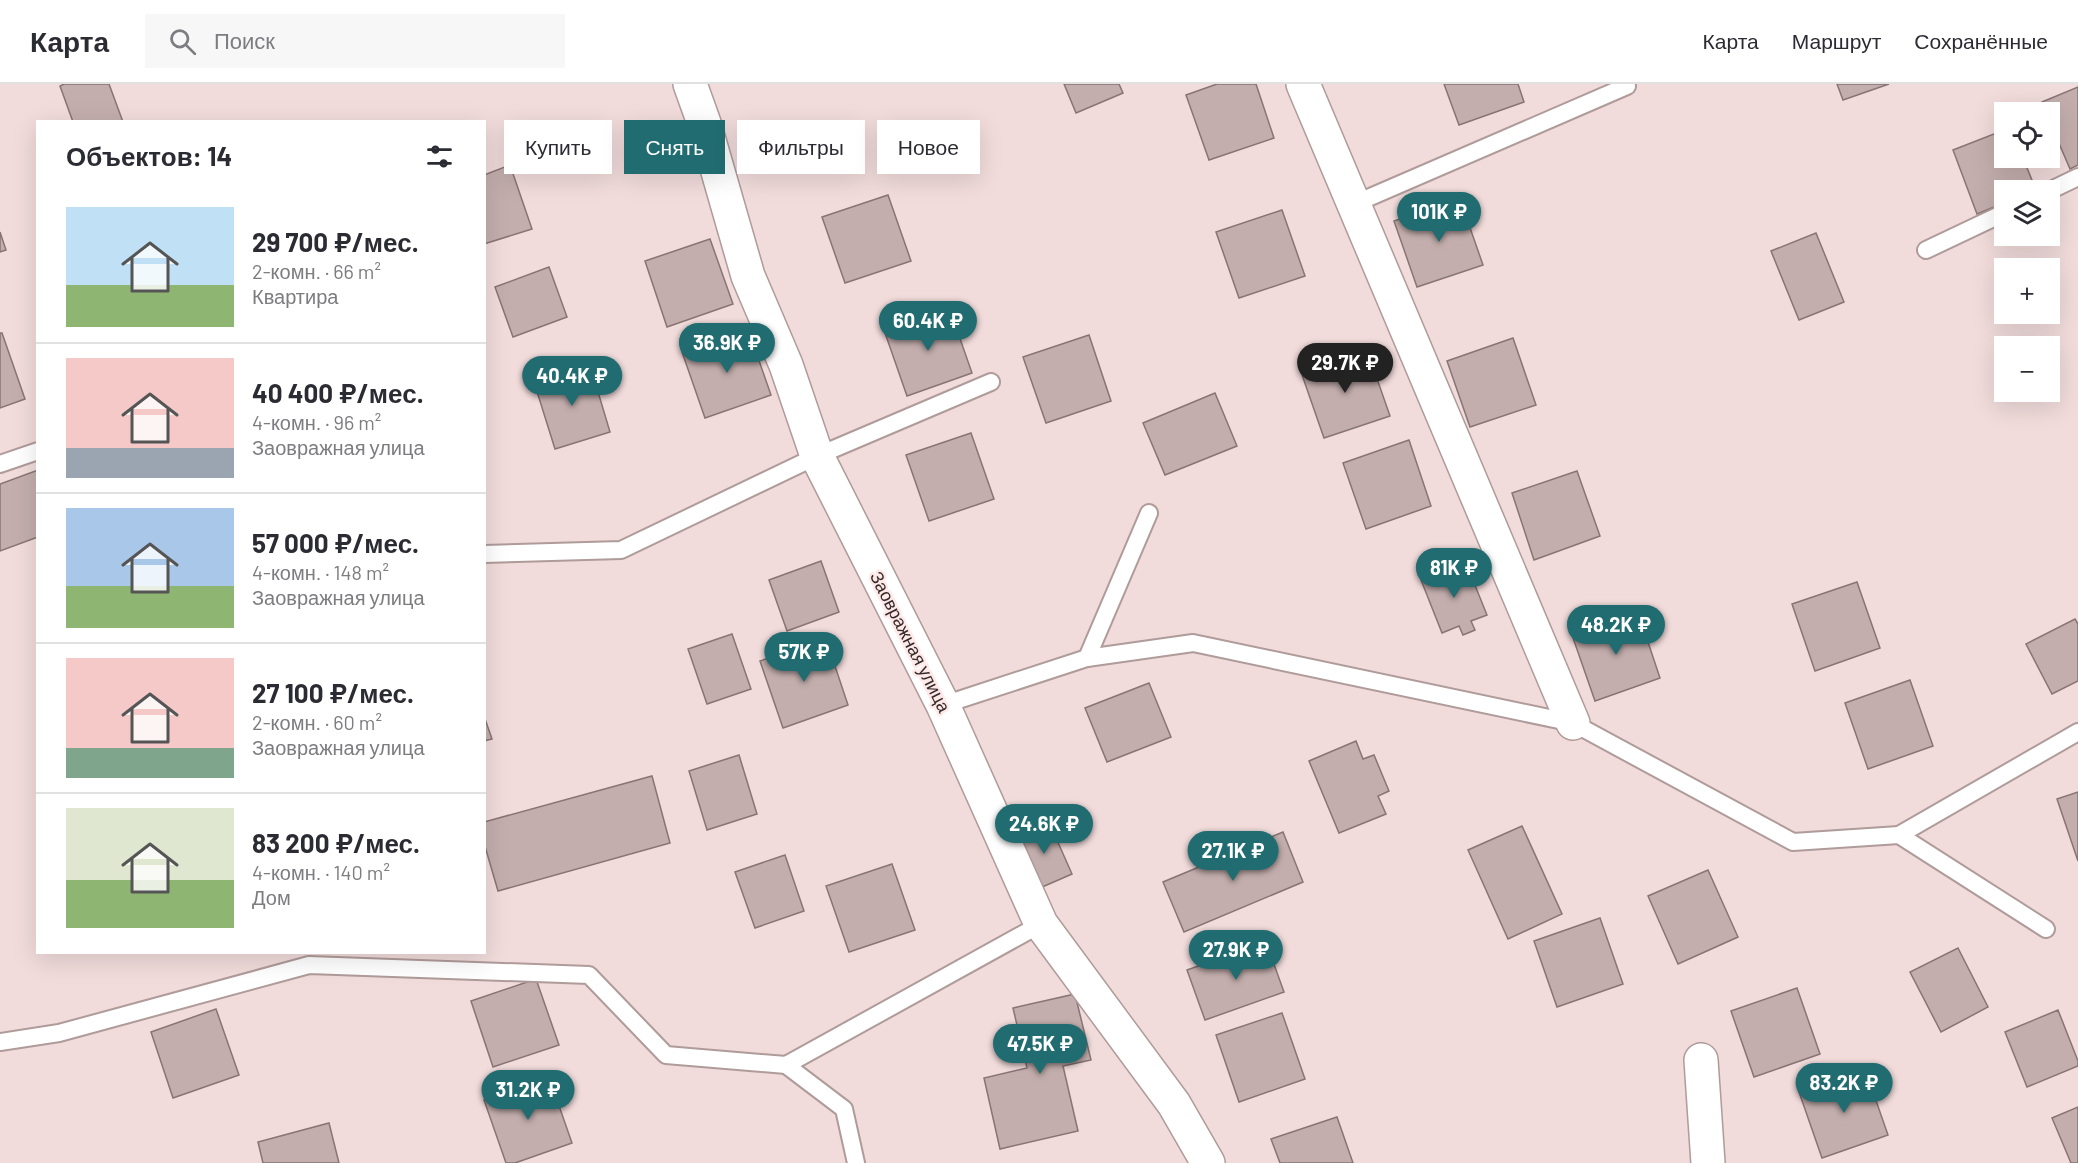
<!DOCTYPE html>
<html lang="ru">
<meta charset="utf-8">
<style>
:root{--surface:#fff;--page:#f7f7f7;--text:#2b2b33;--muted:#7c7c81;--line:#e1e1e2;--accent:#216c70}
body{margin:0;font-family:Barlow,sans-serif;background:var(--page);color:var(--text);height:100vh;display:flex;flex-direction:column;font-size:22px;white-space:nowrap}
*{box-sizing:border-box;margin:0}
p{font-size:20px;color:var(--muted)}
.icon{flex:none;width:33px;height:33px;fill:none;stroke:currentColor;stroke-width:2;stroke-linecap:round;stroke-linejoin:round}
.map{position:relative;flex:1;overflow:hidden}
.side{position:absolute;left:36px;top:36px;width:450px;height:834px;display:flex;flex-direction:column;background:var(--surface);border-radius:0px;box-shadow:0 6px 24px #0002}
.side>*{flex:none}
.guide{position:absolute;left:504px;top:36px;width:570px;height:54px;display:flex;gap:12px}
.tools{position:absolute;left:1994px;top:18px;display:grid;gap:12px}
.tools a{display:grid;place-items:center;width:66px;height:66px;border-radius:0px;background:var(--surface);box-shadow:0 6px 24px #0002;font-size:30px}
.price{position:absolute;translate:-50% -51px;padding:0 14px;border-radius:21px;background:var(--accent);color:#fff;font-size:20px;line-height:39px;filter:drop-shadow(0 2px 3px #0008)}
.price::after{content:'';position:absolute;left:50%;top:36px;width:18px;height:14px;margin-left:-9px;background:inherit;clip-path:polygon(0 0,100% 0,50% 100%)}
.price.selected{background:#222;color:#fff}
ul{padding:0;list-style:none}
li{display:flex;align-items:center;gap:18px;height:150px;padding:0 30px}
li+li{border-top:2px solid var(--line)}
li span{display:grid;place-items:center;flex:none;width:168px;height:120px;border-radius:0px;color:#555}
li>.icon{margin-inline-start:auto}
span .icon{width:72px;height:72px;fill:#fffc;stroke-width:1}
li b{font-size:26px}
h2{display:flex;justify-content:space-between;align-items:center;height:72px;padding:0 30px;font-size:26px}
.chip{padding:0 21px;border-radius:0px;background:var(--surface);box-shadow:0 6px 24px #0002;font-size:21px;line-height:54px}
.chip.selected{background:var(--accent);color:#fff}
header{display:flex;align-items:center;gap:36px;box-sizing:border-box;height:84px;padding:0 30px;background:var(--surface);border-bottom:2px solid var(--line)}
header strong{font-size:28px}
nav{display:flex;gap:33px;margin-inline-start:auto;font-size:21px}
.search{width:420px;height:54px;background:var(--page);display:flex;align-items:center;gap:15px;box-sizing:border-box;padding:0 21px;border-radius:0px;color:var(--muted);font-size:22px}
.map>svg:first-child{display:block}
.building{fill:#c3aead;stroke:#887474;stroke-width:1.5}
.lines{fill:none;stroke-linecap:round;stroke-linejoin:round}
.service-casing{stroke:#af9b9a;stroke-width:20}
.minor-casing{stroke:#af9b9a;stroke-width:36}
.service{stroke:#fff;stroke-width:16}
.minor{stroke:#fff;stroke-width:33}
.labels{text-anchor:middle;stroke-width:5;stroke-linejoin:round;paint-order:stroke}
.street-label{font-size:18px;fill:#322a2a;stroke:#fee9e8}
</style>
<header>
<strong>Карта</strong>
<div class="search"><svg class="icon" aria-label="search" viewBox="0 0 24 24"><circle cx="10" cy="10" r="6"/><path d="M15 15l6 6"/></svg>Поиск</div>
<nav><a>Карта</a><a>Маршрут</a><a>Сохранённые</a></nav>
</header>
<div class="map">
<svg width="2078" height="1079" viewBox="0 0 2078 1079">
<rect width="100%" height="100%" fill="#f1dbdb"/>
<g class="building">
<polygon points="64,0 109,0 123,38 73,38 60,2"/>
<polygon points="1064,0 1119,0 1123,9 1076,29"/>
<polygon points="1217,0 1256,0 1274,54 1209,76 1186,11"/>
<polygon points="1444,0 1518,0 1524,18 1459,41"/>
<polygon points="1837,0 1889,0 1843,16"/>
<polygon points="2078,3 2078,81 2070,85 2049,36 2049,28 2046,28 2042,18"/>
<polygon points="2004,46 2004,74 2023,74 2036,106 2004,106 2004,119 1977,130 1953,66"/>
<polygon points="510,81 532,145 484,160 484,91"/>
<polygon points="888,111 911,177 845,199 822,133"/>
<polygon points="1460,115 1483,181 1417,203 1394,137"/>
<polygon points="1282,126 1305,192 1239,214 1216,148"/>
<polygon points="0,148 6,166 0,168"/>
<polygon points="1816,149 1844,218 1799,236 1771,167"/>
<polygon points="710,155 733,220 667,243 645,177"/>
<polygon points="549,183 567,233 513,253 495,203"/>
<polygon points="949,223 972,289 907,312 884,246"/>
<polygon points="748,245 771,311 705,334 682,268"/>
<polygon points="0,249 2,249 25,315 0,324"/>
<polygon points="1089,251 1111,317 1046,339 1023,273"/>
<polygon points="1513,254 1536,321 1470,343 1447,277"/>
<polygon points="1367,266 1390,332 1324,354 1301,288"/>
<polygon points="590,281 610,348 555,365 534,298"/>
<polygon points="1215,309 1237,362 1165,391 1143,339"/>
<polygon points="971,349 994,415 929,437 906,371"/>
<polygon points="1409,356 1431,422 1366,445 1343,379"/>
<polygon points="38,386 38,453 0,467 0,400"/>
<polygon points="1577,387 1600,452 1534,476 1512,409"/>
<polygon points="821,477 839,528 787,547 769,496"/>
<polygon points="1466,479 1487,531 1471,537 1475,546 1463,551 1459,542 1442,549 1421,496"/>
<polygon points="1857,498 1880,564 1815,587 1792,520"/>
<polygon points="1638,528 1660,594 1595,617 1572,551"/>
<polygon points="2075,535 2078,540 2078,597 2052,610 2026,560"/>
<polygon points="732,550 751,605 707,620 688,565"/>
<polygon points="826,555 848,621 783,644 760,577"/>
<polygon points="1910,596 1933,662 1868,685 1845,619"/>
<polygon points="1149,599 1171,653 1107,678 1085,624"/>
<polygon points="484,632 492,655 484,657"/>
<polygon points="1356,657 1363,675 1374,671 1389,707 1378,712 1386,730 1339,749 1309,677"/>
<polygon points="739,671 757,730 707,746 689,687"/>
<polygon points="652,692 670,759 498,807 484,759 484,738"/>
<polygon points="2078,708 2078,777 2057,715"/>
<polygon points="1049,738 1072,790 1040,804 1017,752"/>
<polygon points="1522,742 1562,830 1508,855 1468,766"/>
<polygon points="1283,748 1303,798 1184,848 1163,798"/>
<polygon points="785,771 804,827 755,844 735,788"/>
<polygon points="892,780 915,846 849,868 826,802"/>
<polygon points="1708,786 1738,853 1678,880 1648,812"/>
<polygon points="1600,834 1623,900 1557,923 1534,857"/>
<polygon points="1266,858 1284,908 1205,936 1187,886"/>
<polygon points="1958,864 1988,923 1941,948 1910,888"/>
<polygon points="536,895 559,961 493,983 471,917"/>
<polygon points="1797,904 1820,970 1754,993 1731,927"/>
<polygon points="1075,910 1091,976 1063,982 1078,1047 1000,1065 984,994 1027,984 1013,924"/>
<polygon points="216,925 239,991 173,1014 151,948"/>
<polygon points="2058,926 2078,977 2078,982 2027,1003 2005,948"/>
<polygon points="1282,929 1305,995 1239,1018 1216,951"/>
<polygon points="1865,985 1888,1051 1822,1074 1799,1008"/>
<polygon points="549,993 572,1059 515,1079 506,1079 484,1016"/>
<polygon points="2078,1023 2078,1079 2071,1079 2052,1034"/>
<polygon points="1337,1033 1353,1079 1280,1079 1271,1055"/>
<polygon points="329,1039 339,1079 263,1079 258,1058"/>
</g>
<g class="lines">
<g class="service-casing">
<g id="service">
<polyline points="2049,107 2078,93"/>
<polyline points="1354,120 1627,2"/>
<polyline points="1926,166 2004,129"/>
<polyline points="0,380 38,367"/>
<polyline points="484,470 621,466 817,372 991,298"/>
<polyline points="1087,574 1149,429"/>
<polyline points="943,621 1087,574 1193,559 1573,639 1793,758 1899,751 2046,845"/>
<polyline points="1899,751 2078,648"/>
<polyline points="0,958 59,949 309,881 589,891 666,971 786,981 1041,840"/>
<polyline points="786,981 844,1025 856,1079"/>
</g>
</g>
<g class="minor-casing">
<g id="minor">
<polyline points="690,0 704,39 748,192 786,281 817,372 943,621 1041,840 1174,1020 1208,1079"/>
<polyline points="1303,0 1573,639"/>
<polyline points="1701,976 1708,1079"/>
</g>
</g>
<use href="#service" class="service"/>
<use href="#minor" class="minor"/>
</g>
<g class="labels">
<g class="street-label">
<text transform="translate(910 558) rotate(63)" y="6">Заовражная улица</text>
</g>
</g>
</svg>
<div class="tools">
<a><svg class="icon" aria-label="locate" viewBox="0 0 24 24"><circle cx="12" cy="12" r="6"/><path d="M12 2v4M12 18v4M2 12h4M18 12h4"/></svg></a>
<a><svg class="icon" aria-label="layers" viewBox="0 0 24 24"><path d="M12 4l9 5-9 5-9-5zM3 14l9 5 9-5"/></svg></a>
<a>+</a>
<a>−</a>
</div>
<b class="price" style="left:1439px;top:159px">101K ₽</b>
<b class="price" style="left:928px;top:268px">60.4K ₽</b>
<b class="price" style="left:727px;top:290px">36.9K ₽</b>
<b class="price selected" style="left:1345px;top:310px">29.7K ₽</b>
<b class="price" style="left:572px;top:323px">40.4K ₽</b>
<b class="price" style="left:1454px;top:515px">81K ₽</b>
<b class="price" style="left:1616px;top:572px">48.2K ₽</b>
<b class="price" style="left:804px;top:599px">57K ₽</b>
<b class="price" style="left:1044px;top:771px">24.6K ₽</b>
<b class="price" style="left:1233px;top:798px">27.1K ₽</b>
<b class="price" style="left:1236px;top:897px">27.9K ₽</b>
<b class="price" style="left:1040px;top:991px">47.5K ₽</b>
<b class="price" style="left:1844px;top:1030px">83.2K ₽</b>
<b class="price" style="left:528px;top:1037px">31.2K ₽</b>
<div class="guide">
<a class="chip">Купить</a>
<a class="chip selected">Снять</a>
<a class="chip">Фильтры</a>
<a class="chip">Новое</a>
</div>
<section class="side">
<h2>Объектов: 14<svg class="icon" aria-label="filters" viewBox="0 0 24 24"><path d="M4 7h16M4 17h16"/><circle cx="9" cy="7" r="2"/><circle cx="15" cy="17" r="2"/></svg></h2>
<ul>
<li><span style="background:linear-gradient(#bfe0f5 65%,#8fb573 0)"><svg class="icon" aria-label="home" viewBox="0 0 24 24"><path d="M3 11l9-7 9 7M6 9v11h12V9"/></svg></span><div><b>29 700 ₽/мес.</b><p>2-комн. · 66 m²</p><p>Квартира</p></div></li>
<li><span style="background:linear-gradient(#f6c9c9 75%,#9aa5b1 0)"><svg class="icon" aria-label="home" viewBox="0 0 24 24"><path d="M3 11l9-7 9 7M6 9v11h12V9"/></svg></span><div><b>40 400 ₽/мес.</b><p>4-комн. · 96 m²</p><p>Заовражная улица</p></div></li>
<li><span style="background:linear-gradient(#a9c7e8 65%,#8fb573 0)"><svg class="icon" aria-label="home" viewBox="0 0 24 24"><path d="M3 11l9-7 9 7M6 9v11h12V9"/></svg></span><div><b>57 000 ₽/мес.</b><p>4-комн. · 148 m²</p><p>Заовражная улица</p></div></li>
<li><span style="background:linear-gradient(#f6c9c9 75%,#7fa58c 0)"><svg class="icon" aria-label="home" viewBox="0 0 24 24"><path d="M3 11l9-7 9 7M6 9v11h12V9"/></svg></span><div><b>27 100 ₽/мес.</b><p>2-комн. · 60 m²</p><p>Заовражная улица</p></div></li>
<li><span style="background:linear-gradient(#dfe7d0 60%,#8fb573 0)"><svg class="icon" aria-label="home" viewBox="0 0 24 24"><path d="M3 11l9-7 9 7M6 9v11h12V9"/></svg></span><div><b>83 200 ₽/мес.</b><p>4-комн. · 140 m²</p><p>Дом</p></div></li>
</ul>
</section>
</div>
